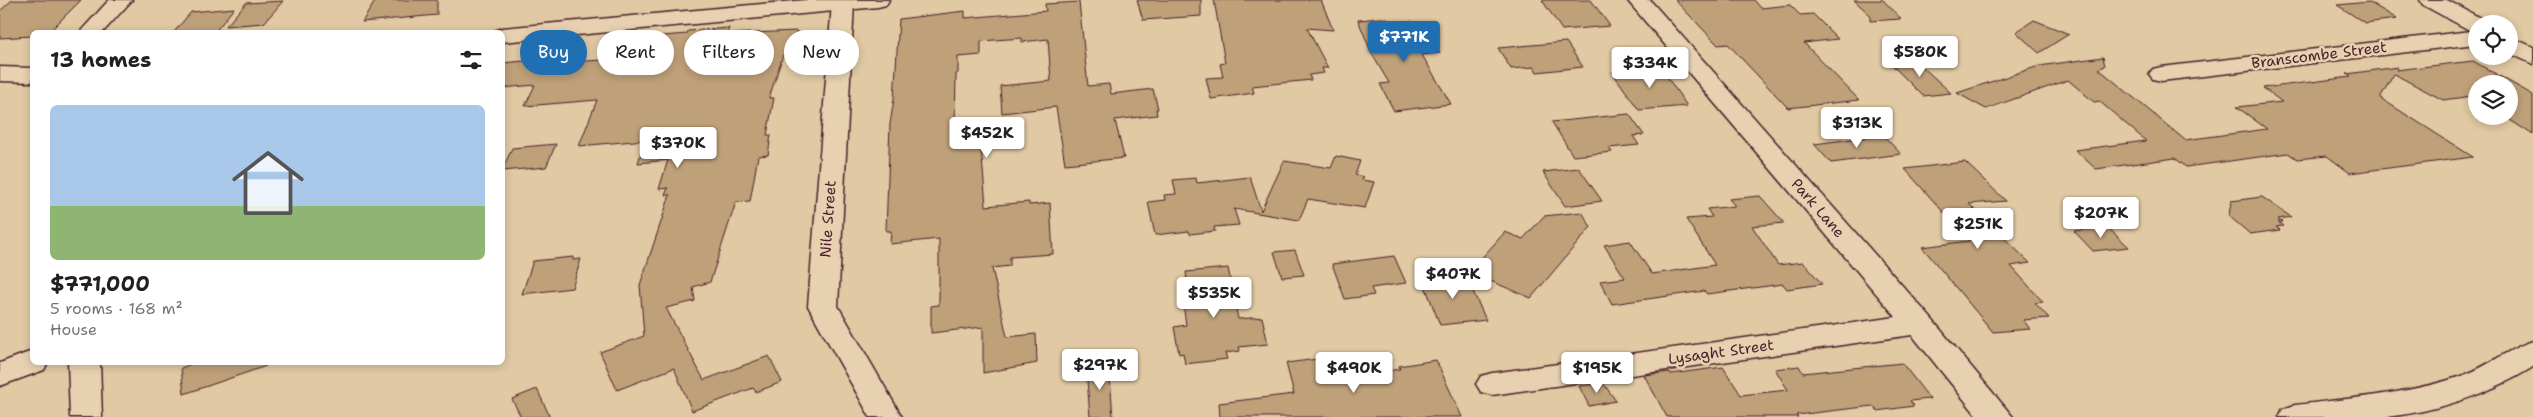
<!DOCTYPE html>
<meta charset="utf-8">
<style>
:root{--surface:#fff;--page:#f2f2f2;--text:#202124;--muted:#757577;--line:#e0e0e0;--accent:#1f6fb2}
body{margin:0;font-family:"Shantell Sans",sans-serif;background:var(--page);color:var(--text);height:100vh;display:flex;flex-direction:column;font-size:19px;white-space:nowrap}
*{box-sizing:border-box;margin:0}
p{font-size:16px;color:var(--muted)}
.icon{flex:none;width:28px;height:28px;fill:none;stroke:currentColor;stroke-width:2;stroke-linecap:round;stroke-linejoin:round}
.map{position:relative;flex:1;overflow:hidden}
.panel{position:absolute;left:30px;top:30px;width:475px;height:335px;display:flex;flex-direction:column;background:var(--surface);border-radius:8px;box-shadow:0 2px 8px #0003}
.panel>*{flex:none}
.guide{position:absolute;left:520px;top:30px;width:475px;height:45px;display:flex;gap:10px}
.fabs{position:absolute;left:2468px;top:15px;display:grid;gap:10px}
.fabs a{display:grid;place-items:center;width:50px;height:50px;border-radius:50%;background:var(--surface);box-shadow:0 2px 8px #0003;font-size:25px}
.price{position:absolute;translate:-50% -42px;padding:0 11px;border-radius:5px;background:#fff;color:#222;font-size:16px;line-height:32px;filter:drop-shadow(0 1px 2px #0008)}
.price::after{content:'';position:absolute;left:50%;top:30px;width:15px;height:11px;margin-left:-8px;background:inherit;clip-path:polygon(0 0,100% 0,50% 100%)}
.price.active{background:var(--accent);color:#fff}
ul{padding:0;list-style:none}
li{display:grid;align-content:center;gap:10px;height:265px;padding:0 20px}
li+li{border-top:1px solid var(--line)}
li span{display:grid;place-items:center;height:155px;border-radius:8px;color:#555}
li>.icon{margin-inline-start:auto}
span .icon{width:90px;height:90px;fill:#fffc;stroke-width:1}
li b{font-size:21px}
h2{display:flex;justify-content:space-between;align-items:center;height:60px;padding:0 20px;font-size:21px}
.tag{padding:0 18px;border-radius:22px;background:var(--surface);box-shadow:0 2px 8px #0003;font-size:18px;line-height:45px}
.tag.active{background:var(--accent);color:#fff}
.map>svg:first-child{display:block}
.building{fill:#bea079;stroke:#4a1f2b}
.lines{fill:none;stroke-linecap:round;stroke-linejoin:round}
.minor-casing{stroke:#4a1f2b;stroke-width:3}
.major-casing{stroke:#4a1f2b;stroke-width:3}
.minor{fill:#e7d1b0;fill-rule:evenodd}
.major{fill:#e7d1b0;fill-rule:evenodd}
.labels{text-anchor:middle;stroke-width:5;stroke-linejoin:round;paint-order:stroke}
.street-label{font-size:15px;fill:#4a1f2b;stroke:#e7d1b0}
</style>
<div class="map">
<svg width="2533" height="417" viewBox="0 0 2533 417">
<rect width="100%" height="100%" fill="#e0c9a3"/>
<filter id="ink" filterUnits="userSpaceOnUse"><feTurbulence type="fractalNoise" baseFrequency=".02" numOctaves="2"/><feDisplacementMap in="SourceGraphic" scale="10" xChannelSelector="R" yChannelSelector="G"/><feConvolveMatrix kernelMatrix="1 2 1 2 8 2 1 2 1" color-interpolation-filters="sRGB"/></filter>
<g filter="url(#ink)">
<g class="building">
<polygon points="12,0 81,0 49,32 32,32 32,36 0,38 0,11"/>
<polygon points="376,0 437,0 437,15 362,22"/>
<polygon points="1137,0 1201,0 1201,16 1143,20"/>
<polygon points="1214,0 1321,0 1333,30 1307,28 1328,68 1322,68 1324,73 1309,75 1311,80 1252,86 1254,93 1211,99 1206,78 1223,77 1220,64 1225,63"/>
<polygon points="1542,0 1591,0 1610,26 1562,30"/>
<polygon points="1675,0 1754,0 1761,8 1790,5 1800,15 1813,14 1838,39 1804,43 1859,100 1788,108 1728,44 1718,45"/>
<polygon points="1854,0 1883,0 1901,19 1870,21 1870,15"/>
<polygon points="283,1 264,23 226,26 246,3"/>
<polygon points="1079,2 1088,86 1109,84 1111,94 1153,89 1158,109 1156,109 1157,115 1115,120 1124,158 1065,164 1056,107 1002,113 1000,86 1051,81 1048,39 1022,42 1022,38 981,41 981,55 958,57 958,73 956,74 955,126 979,123 986,206 1029,202 1029,205 1050,203 1053,254 1010,257 1010,266 992,268 1007,337 1036,334 1037,363 983,373 983,327 931,333 931,306 939,305 939,239 890,244 891,231 886,231 890,124 894,99 899,19 965,11 965,18 1046,11 1045,4"/>
<polygon points="2369,2 2397,19 2365,23 2337,5"/>
<polygon points="234,8 215,32 174,32 191,12"/>
<polygon points="1382,18 1387,19 1389,23 1412,21 1415,26 1422,25 1440,53 1422,55 1451,104 1394,111 1380,84 1389,83 1372,54 1358,20"/>
<polygon points="2034,20 2069,34 2039,53 2016,32"/>
<polygon points="729,28 727,34 797,31 793,54 783,55 769,98 774,98 767,135 771,135 768,155 758,156 750,201 736,202 710,282 693,287 695,301 666,308 704,380 769,356 782,382 756,392 753,388 692,411 674,368 617,390 600,352 644,336 640,285 670,195 665,195 668,188 659,189 668,160 638,163 645,140 579,146 597,100 525,106 535,85 502,88 502,63 536,60 534,64 604,60 612,40 687,34 688,31"/>
<polygon points="1566,42 1583,67 1537,72 1534,67 1511,69 1498,48"/>
<polygon points="2103,57 2105,66 2099,69 2185,140 2267,129 2237,107 2282,102 2263,88 2351,77 2347,74 2398,67 2396,70 2473,61 2533,95 2533,135 2504,116 2509,116 2509,84 2476,84 2476,99 2472,96 2443,100 2394,74 2380,98 2473,157 2350,173 2327,156 2297,159 2288,153 2186,167 2175,158 2096,169 2075,150 2146,141 2099,101 2094,102 2068,80 1986,109 1957,93 2039,66"/>
<polygon points="1915,60 1951,93 1923,96 1889,62"/>
<polygon points="1661,68 1687,106 1639,110 1612,72"/>
<polygon points="1629,114 1644,135 1633,136 1639,145 1609,148 1612,152 1573,156 1552,122"/>
<polygon points="1883,135 1901,154 1831,163 1814,144"/>
<polygon points="556,144 546,167 502,171 512,148"/>
<polygon points="1336,156 1360,161 1355,175 1364,177 1362,180 1374,182 1365,208 1308,199 1299,220 1234,209 1239,225 1214,227 1215,231 1190,234 1189,231 1155,235 1148,202 1165,200 1164,195 1176,194 1173,180 1196,178 1197,183 1250,177 1261,211 1284,161 1331,168"/>
<polygon points="1965,162 2006,201 1969,204 2030,263 2011,266 2043,302 2035,303 2049,318 2023,320 2030,329 1993,332 1922,247 1969,241 1905,169"/>
<polygon points="1579,168 1602,201 1565,206 1543,172"/>
<polygon points="1760,196 1784,223 1752,226 1778,265 1803,262 1822,284 1787,289 1783,284 1707,294 1704,291 1612,304 1600,281 1625,278 1604,245 1630,241 1652,274 1715,265 1686,219 1712,217 1707,209 1735,206 1729,199"/>
<polygon points="2262,197 2291,217 2278,219 2282,222 2278,222 2283,226 2276,227 2280,230 2250,234 2229,216 2231,201"/>
<polygon points="1582,212 1591,227 1531,298 1469,272 1505,232 1523,239 1544,216"/>
<polygon points="2107,227 2129,247 2093,251 2074,231"/>
<polygon points="1295,250 1304,275 1282,277 1274,252"/>
<polygon points="1394,256 1406,283 1371,288 1374,295 1345,299 1332,264"/>
<polygon points="573,257 573,260 581,259 572,288 522,294 533,261"/>
<polygon points="1228,268 1238,319 1262,317 1268,344 1239,347 1240,351 1225,353 1227,359 1185,364 1183,353 1179,354 1174,327 1186,325 1180,282 1187,282 1186,272"/>
<polygon points="1465,274 1486,320 1440,325 1422,278"/>
<polygon points="1334,357 1341,378 1400,369 1399,366 1436,360 1462,417 1220,417 1219,403 1294,394 1286,363"/>
<polygon points="196,362 265,362 266,366 184,394 181,368"/>
<polygon points="1902,363 1930,399 1910,401 1914,406 1877,411 1873,406 1796,415 1798,417 1667,417 1644,375 1670,372 1671,374 1723,367 1741,395 1788,390 1775,369 1799,366 1803,373"/>
<polygon points="1109,364 1113,417 1090,417 1086,367"/>
<polygon points="1603,383 1616,401 1589,406 1579,386"/>
<polygon points="537,389 550,417 521,417 512,399"/>
</g>
<g class="lines">
<g class="minor-casing">
<g id="minor">
<polygon points="109,0 132,0 103,32 80,32"/>
<polygon points="834,0 852,0 854,3 838,306 902,417 870,417 808,306 832,3"/>
<polygon points="1627,0 1650,0 1930,317 2013,417 1978,417 1912,335 1492,395 1481,392 1476,384 1481,376 1492,373 1896,317"/>
<polygon points="2420,0 2447,0 2484,20 2487,24 2476,24 2476,44 2161,81 2153,79 2149,74 2153,69 2161,67 2471,31 2423,5"/>
<polygon points="2509,36 2533,47 2533,64 2509,53"/>
<path d="M2533 341V367C2492 393 2431 414 2382 417 2348 417 2313 417 2279 417L2283 409 2295 405C2352 398 2410 394 2464 375 2489 366 2509 348 2533 341Z"/>
<polygon points="32,351 32,362 48,362 44,370 0,386 0,363"/>
<polygon points="68,362 100,362 102,417 70,417"/>
</g>
</g>
<g class="major-casing">
<g id="major">
<polygon points="806,0 889,0 886,5 878,7 502,42 502,32 492,32 502,28"/>
<polygon points="0,67 32,68 32,82 0,81"/>
</g>
</g>
<use href="#minor" class="minor"/>
<use href="#major" class="major"/>
</g>
</g>
<g class="labels">
<g class="street-label">
<text transform="translate(2319 55) rotate(-7)" y="5">Branscombe Street</text>
<text transform="translate(1818 208) rotate(49)" y="5">Park Lane</text>
<text transform="translate(828 219) rotate(-86)" y="5">Nile Street</text>
<text transform="translate(1721 352) rotate(-8)" y="5">Lysaght Street</text>
</g>
</g>
</svg>
<div class="fabs">
<a><svg class="icon" aria-label="locate" viewBox="0 0 24 24"><circle cx="12" cy="12" r="6"/><path d="M12 2v4M12 18v4M2 12h4M18 12h4"/></svg></a>
<a><svg class="icon" aria-label="layers" viewBox="0 0 24 24"><path d="M12 4l9 5-9 5-9-5zM3 14l9 5 9-5"/></svg></a>
</div>
<b class="price active" style="left:1404px;top:63px">$771K</b>
<b class="price" style="left:1920px;top:78px">$580K</b>
<b class="price" style="left:1650px;top:89px">$334K</b>
<b class="price" style="left:1857px;top:149px">$313K</b>
<b class="price" style="left:987px;top:159px">$452K</b>
<b class="price" style="left:678px;top:169px">$370K</b>
<b class="price" style="left:2101px;top:239px">$207K</b>
<b class="price" style="left:1978px;top:250px">$251K</b>
<b class="price" style="left:1453px;top:300px">$407K</b>
<b class="price" style="left:1214px;top:319px">$535K</b>
<b class="price" style="left:1100px;top:391px">$297K</b>
<b class="price" style="left:1354px;top:394px">$490K</b>
<b class="price" style="left:1597px;top:394px">$195K</b>
<div class="guide">
<a class="tag active">Buy</a>
<a class="tag">Rent</a>
<a class="tag">Filters</a>
<a class="tag">New</a>
</div>
<section class="panel">
<h2>13 homes<svg class="icon" aria-label="filters" viewBox="0 0 24 24"><path d="M4 7h16M4 17h16"/><circle cx="9" cy="7" r="2"/><circle cx="15" cy="17" r="2"/></svg></h2>
<ul>
<li><span style="background:linear-gradient(#a9c7e8 65%,#8fb573 0)"><svg class="icon" aria-label="home" viewBox="0 0 24 24"><path d="M3 11l9-7 9 7M6 9v11h12V9"/></svg></span><div><b>$771,000</b><p>5 rooms · 168 m²</p><p>House</p></div></li>
</ul>
</section>
</div>
